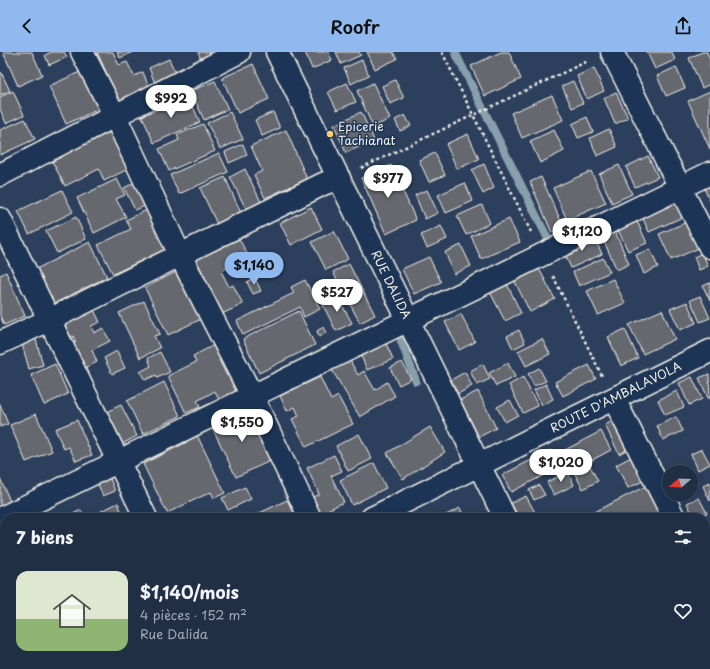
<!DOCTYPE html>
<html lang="fr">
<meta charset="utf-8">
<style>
:root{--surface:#212f45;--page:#29374c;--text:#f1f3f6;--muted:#a2a9b3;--line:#3e4a5e;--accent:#90b9f0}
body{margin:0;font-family:"Playpen Sans",sans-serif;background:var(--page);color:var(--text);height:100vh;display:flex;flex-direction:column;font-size:15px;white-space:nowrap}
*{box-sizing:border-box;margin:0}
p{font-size:13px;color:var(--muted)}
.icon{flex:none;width:22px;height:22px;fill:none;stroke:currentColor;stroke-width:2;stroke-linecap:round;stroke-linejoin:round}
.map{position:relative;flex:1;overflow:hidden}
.drawer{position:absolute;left:0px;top:461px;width:710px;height:156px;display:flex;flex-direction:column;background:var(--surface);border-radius:16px 16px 0 0;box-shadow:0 4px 16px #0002,0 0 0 1px var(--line)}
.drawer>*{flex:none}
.needle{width:26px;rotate:251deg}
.fabs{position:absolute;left:662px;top:413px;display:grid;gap:8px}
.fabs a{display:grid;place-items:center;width:36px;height:36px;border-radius:50%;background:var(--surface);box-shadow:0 4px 16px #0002,0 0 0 1px var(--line);font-size:20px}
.price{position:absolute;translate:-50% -34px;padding:0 9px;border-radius:14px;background:#fff;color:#222;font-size:13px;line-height:26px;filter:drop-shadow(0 1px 2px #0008)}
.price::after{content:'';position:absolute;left:50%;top:24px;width:12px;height:9px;margin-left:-6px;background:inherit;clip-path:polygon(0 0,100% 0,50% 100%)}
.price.current{background:var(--accent);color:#111}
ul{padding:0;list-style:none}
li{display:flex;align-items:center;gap:12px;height:100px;padding:0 16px}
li+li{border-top:1px solid var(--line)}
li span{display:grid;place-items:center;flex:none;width:112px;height:80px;border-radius:12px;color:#555}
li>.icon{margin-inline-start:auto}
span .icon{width:48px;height:48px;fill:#fffc;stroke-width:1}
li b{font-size:17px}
h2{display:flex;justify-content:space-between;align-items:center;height:48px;padding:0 16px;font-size:17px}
header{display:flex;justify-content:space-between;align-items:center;height:52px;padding:0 16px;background:var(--accent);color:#111;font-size:18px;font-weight:600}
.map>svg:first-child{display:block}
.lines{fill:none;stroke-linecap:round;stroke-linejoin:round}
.stream{stroke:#87a0ac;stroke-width:8}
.building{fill:#666870;stroke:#f4f1e8}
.street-casing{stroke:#f4f1e8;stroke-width:25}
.path{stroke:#f4f1e8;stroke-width:2.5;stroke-dasharray:3 3;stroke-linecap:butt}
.street{stroke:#1d3557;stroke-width:22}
.poi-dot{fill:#ffd166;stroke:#1d3557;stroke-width:1.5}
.labels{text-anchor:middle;stroke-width:3;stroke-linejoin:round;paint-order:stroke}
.poi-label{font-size:12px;fill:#f4f1e8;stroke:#1d3557;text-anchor:start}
.street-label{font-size:12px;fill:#f4f1e8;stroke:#1d3557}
</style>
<header><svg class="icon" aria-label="back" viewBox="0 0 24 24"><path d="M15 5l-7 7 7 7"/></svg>Roofr<svg class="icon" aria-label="share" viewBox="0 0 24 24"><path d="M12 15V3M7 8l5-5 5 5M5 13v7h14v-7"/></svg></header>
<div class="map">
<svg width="710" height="617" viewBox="0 0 710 617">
<rect width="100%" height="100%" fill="#2c3f5c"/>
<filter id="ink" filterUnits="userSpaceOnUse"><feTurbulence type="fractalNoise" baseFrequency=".025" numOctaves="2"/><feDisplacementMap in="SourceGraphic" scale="8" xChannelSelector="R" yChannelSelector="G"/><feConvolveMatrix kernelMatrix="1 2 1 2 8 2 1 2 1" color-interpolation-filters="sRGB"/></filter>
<g filter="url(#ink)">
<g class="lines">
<g class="stream">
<polyline points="455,0 547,185"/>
<polyline points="401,289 416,329"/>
<polyline points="396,612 398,617"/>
</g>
</g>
<g class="building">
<polygon points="3,0 32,0 42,23 18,34"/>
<polygon points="52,0 64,0 67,5 49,13 45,3"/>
<polygon points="97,0 113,0 119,13 127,10 134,24 143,20 150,38 120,51"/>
<polygon points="117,0 133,0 120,6"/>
<polygon points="198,0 216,0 202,10"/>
<polygon points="305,0 328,0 332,8 312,17"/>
<polygon points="336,0 359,0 361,3 341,12"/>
<polygon points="367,0 393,0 397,7 375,17"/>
<polygon points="501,0 509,0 521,27 485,44 471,14"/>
<polygon points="647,0 672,0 675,8 655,17"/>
<polygon points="702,0 707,0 710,8 710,32 702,36 689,6"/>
<polygon points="169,7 177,24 156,34 149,16"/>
<polygon points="362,8 369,23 351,32 344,16"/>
<polygon points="253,12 269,47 238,61 222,26"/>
<polygon points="676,15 685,36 666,44 657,24"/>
<polygon points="594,16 604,39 587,47 577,24"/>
<polygon points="82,19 99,57 66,72 49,34"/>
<polygon points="1,20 10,39 0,43 0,21"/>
<polygon points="395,28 404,46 390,52 382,34"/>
<polygon points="215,29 228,57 204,68 191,39"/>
<polygon points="573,29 583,51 572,56 562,34"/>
<polygon points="347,31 356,50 337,58 328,40"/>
<polygon points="373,31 390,67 373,75 357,39"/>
<polygon points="13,39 24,63 6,71 0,57 0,45"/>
<polygon points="710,39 710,97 688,49"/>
<polygon points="616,40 628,66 615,72 604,46"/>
<polygon points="552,43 563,68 522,86 511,61"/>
<polygon points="188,44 200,70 154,91 142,64"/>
<polygon points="230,60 243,87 220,97 207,71"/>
<polygon points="273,60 280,76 262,84 255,68"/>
<polygon points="361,60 374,88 346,101 334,73"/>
<polygon points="405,63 411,74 400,79 395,68"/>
<polygon points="587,65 593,80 578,86 572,72"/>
<polygon points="25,67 35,87 0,103 0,78"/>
<polygon points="203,72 215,99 169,119 159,97 179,88 177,83"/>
<polygon points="609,77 617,95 597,104 590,86"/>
<polygon points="286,78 307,127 265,146 254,123 262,119 251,94"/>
<polygon points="554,78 564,99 540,111 530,89"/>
<polygon points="110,80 128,117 104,129 99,117 65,134 52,109"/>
<polygon points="468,82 479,107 457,117 446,92"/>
<polygon points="243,92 247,103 229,111 225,100"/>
<polygon points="219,101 228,120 179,142 170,123"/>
<polygon points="435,101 445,123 429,130 419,108"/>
<polygon points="648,104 658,125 635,135 626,115"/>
<polygon points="484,112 494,136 483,142 472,118"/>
<polygon points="391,113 416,168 386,182 361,126"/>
<polygon points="619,113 632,142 612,151 599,122"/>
<polygon points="245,117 262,152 247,159 230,125"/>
<polygon points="591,119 606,151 567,168 553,136"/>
<polygon points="225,125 241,161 217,172 200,136"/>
<polygon points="541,125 564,176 552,181 530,130"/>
<polygon points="117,127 125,143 116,147 126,165 94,181 77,146"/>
<polygon points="710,129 710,149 702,132"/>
<polygon points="134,131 145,154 135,158 124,136"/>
<polygon points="465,131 473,149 446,161 438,143"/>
<polygon points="62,138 73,160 29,182 18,159"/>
<polygon points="427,138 438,161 425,167 415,143"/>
<polygon points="675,142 685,164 649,180 639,158"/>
<polygon points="482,153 490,171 466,183 457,164"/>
<polygon points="311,155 322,177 291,193 280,171"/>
<polygon points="151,156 170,195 113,222 98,193 131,177 126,168"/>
<polygon points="76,165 86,187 57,201 46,179"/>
<polygon points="509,167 520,190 481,207 471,184"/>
<polygon points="636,167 647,191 628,199 617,176"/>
<polygon points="687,170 699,196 671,208 659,182"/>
<polygon points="441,174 447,187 427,196 421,183"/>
<polygon points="614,177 629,212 617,218 601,183"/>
<polygon points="334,179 348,207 326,218 312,190"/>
<polygon points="593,183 602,202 571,216 563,198"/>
<polygon points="239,187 249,205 221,219 229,235 233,233 243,252 222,262 196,207"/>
<polygon points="90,190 107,225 51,253 34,218"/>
<polygon points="461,193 471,214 454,222 445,200"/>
<polygon points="650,197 658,215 644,222 636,203"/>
<polygon points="702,201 708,214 699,218 694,205"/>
<polygon points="429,205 441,230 414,242 402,217"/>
<polygon points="603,206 610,220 579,234 573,220"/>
<polygon points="349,212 375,263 360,271 333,220"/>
<polygon points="537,213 555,247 530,260 513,226"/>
<polygon points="178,219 201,267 168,283 145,236"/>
<polygon points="6,220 25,264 4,273 0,264 0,223"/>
<polygon points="255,226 261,239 253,242 247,230"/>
<polygon points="613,227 625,251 598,263 587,239"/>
<polygon points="305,228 320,257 304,265 300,255 243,283 237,269 294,241 291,235"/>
<polygon points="710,231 710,249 703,234"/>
<polygon points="507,232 521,261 505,269 490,240"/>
<polygon points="337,244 352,271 336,279 322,251"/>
<polygon points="700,244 710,266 700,270 690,248"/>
<polygon points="144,249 160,282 154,284 160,296 140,306 119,261"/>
<polygon points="687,250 696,271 680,278 670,257"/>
<polygon points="94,258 100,270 91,274 94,281 103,276 110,289 92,298 97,310 83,317 70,292 76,290 73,284 64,288 58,276"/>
<polygon points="662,258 675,287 643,302 629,273"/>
<polygon points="299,259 315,293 259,321 243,287"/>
<polygon points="461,262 475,290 459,298 445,270"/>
<polygon points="323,275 326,281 319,285 317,279"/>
<polygon points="625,277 638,306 621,314 608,285"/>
<polygon points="519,278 525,291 513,297 507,284"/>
<polygon points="35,284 43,313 29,317 21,288"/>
<polygon points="542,287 550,302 526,314 518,299"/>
<polygon points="385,289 393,307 367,318 359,299"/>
<polygon points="218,291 225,305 219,308 227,324 232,322 239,337 219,348 215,339 197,349 200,355 186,361 168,324 196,310 193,304"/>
<polygon points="117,299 125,316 112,322 104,306"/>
<polygon points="160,300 170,320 157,326 156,323 145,328 140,320 151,314 148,306"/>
<polygon points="349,307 358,323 364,319 375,338 387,330 395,344 360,365 332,318"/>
<polygon points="402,310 411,327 399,333 390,316"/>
<polygon points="508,311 515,325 496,334 489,321"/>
<polygon points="55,312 68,342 44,353 31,323"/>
<polygon points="483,312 490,327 477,333 470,319"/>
<polygon points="589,313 596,327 563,344 555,330"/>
<polygon points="539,316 546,329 534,334 528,322"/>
<polygon points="465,320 472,334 458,342 451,328"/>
<polygon points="709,322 710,346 708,346 699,326"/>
<polygon points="320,325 331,348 338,344 353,372 306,395 292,367 299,364 295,355 287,359 280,344"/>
<polygon points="523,325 538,354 523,361 509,333"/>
<polygon points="692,325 702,347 689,353 679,331"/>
<polygon points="164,330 180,364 143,382 127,349"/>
<polygon points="546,332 553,347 542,353 534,338"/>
<polygon points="478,339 496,376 479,385 460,348"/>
<polygon points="677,339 684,355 665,363 658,348"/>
<polygon points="510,348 518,363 505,370 497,355"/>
<polygon points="0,352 8,372 0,375"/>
<polygon points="121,353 137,384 120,393 104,361"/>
<polygon points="248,357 272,408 236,425 212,375"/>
<polygon points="36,362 52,399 26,410 10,373"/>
<polygon points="621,365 635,393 619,402 605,373"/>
<polygon points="676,365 683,379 663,388 657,374"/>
<polygon points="77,368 92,403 76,409 69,395 64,397 55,377"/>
<polygon points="430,375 445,400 403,427 387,401"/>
<polygon points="195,379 225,441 214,446 211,440 167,461 143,412 187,390 184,385"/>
<polygon points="601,379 611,398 575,417 565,398"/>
<polygon points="359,382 372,407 348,419 336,394"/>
<polygon points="702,397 710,412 698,418 691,402"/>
<polygon points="551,398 560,415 511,440 502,423"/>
<polygon points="334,403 342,419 331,424 344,450 319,462 311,446 319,442 307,416"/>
<polygon points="633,404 645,428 628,436 616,413"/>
<polygon points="374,411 386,436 352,453 340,428"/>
<polygon points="590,414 598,429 583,437 575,422"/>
<polygon points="568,420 574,433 554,443 547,430"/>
<polygon points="109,424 115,439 103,444 97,430"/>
<polygon points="0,426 12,454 0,459"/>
<polygon points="710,430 710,449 703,434"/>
<polygon points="539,433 545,443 534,448 529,438"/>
<polygon points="648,433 665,466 590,466 588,463"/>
<polygon points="245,435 251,447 228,458 222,446"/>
<polygon points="526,444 538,466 519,466 511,451"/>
<polygon points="699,446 707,461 694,466 687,451"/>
<polygon points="287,448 297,466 249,466"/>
<polygon points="118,451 124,466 104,466 101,459"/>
<polygon points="460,456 465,466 442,466 442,465"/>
<polygon points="81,458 85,466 65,466"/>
<polygon points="5,477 5,495 2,497 0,494 0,480"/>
<polygon points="0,557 5,568 5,569 0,572"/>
<polygon points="710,569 710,617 673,617 671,612 705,612 705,571"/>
<polygon points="124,612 138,612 139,615 135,617 112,617"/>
<polygon points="151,612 178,612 179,615 175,617 154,617"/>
<polygon points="233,612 250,612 241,617 236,617"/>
<polygon points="257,612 279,612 281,616 247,617"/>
<polygon points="349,612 374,612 376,617 352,617"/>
<polygon points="402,612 413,612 404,617"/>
<polygon points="485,612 537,612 528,617 487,617"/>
<polygon points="628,612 656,612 659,617 630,617"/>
</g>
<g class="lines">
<g class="street-casing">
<g id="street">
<polyline points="82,0 115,64 180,203 252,344 310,466"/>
<path id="s1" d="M277 0 505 466"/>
<polyline points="612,0 710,195"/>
<polyline points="0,123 239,0"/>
<polyline points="0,167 146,466"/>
<polyline points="0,291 49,268 323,132 339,126"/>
<polyline points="614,347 674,466"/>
<path id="s2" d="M372 466 710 299"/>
<polyline points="0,467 710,121"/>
<polyline points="705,489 710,487"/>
<polyline points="0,515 5,525"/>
<polyline points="705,528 710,538"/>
<polyline points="47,612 50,617"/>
<polyline points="219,612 221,617"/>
<polyline points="382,612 385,617"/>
<polyline points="576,612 579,617"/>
<polyline points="65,617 76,612"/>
<polyline points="445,617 456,612"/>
</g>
</g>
<g class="path">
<polyline points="442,0 531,180"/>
<polyline points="361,116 588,9"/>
<polyline points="553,224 602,324"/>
</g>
<use href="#street" class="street"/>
</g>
</g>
<circle class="poi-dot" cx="330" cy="82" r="4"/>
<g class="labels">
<g class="poi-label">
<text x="338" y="79">Epicerie<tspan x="338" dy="14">Tachianat</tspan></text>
</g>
<g class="street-label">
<text dy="4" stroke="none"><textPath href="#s1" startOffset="259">RUE DALIDA</textPath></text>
<text dy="4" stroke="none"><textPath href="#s2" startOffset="272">ROUTE D'AMBALAVOLA</textPath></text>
</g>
</g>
</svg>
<div class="fabs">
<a><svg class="needle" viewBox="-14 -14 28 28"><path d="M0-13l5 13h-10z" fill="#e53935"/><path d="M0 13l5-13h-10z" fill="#a2a9b3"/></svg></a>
</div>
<b class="price" style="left:171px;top:67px">$992</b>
<b class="price" style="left:388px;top:147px">$977</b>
<b class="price" style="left:582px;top:200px">$1,120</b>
<b class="price current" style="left:254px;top:234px">$1,140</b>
<b class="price" style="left:337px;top:261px">$527</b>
<b class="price" style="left:242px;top:391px">$1,550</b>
<b class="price" style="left:561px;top:431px">$1,020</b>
<section class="drawer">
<h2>7 biens<svg class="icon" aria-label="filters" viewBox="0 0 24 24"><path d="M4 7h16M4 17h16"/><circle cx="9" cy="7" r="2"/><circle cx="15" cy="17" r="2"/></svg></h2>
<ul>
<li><span style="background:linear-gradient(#dfe7d0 60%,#8fb573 0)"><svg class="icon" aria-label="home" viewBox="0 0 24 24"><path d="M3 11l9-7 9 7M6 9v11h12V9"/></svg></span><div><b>$1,140/mois</b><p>4 pièces · 152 m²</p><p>Rue Dalida</p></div><svg class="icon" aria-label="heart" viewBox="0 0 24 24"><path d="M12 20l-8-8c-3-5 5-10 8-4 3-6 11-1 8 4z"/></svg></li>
</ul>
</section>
</div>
